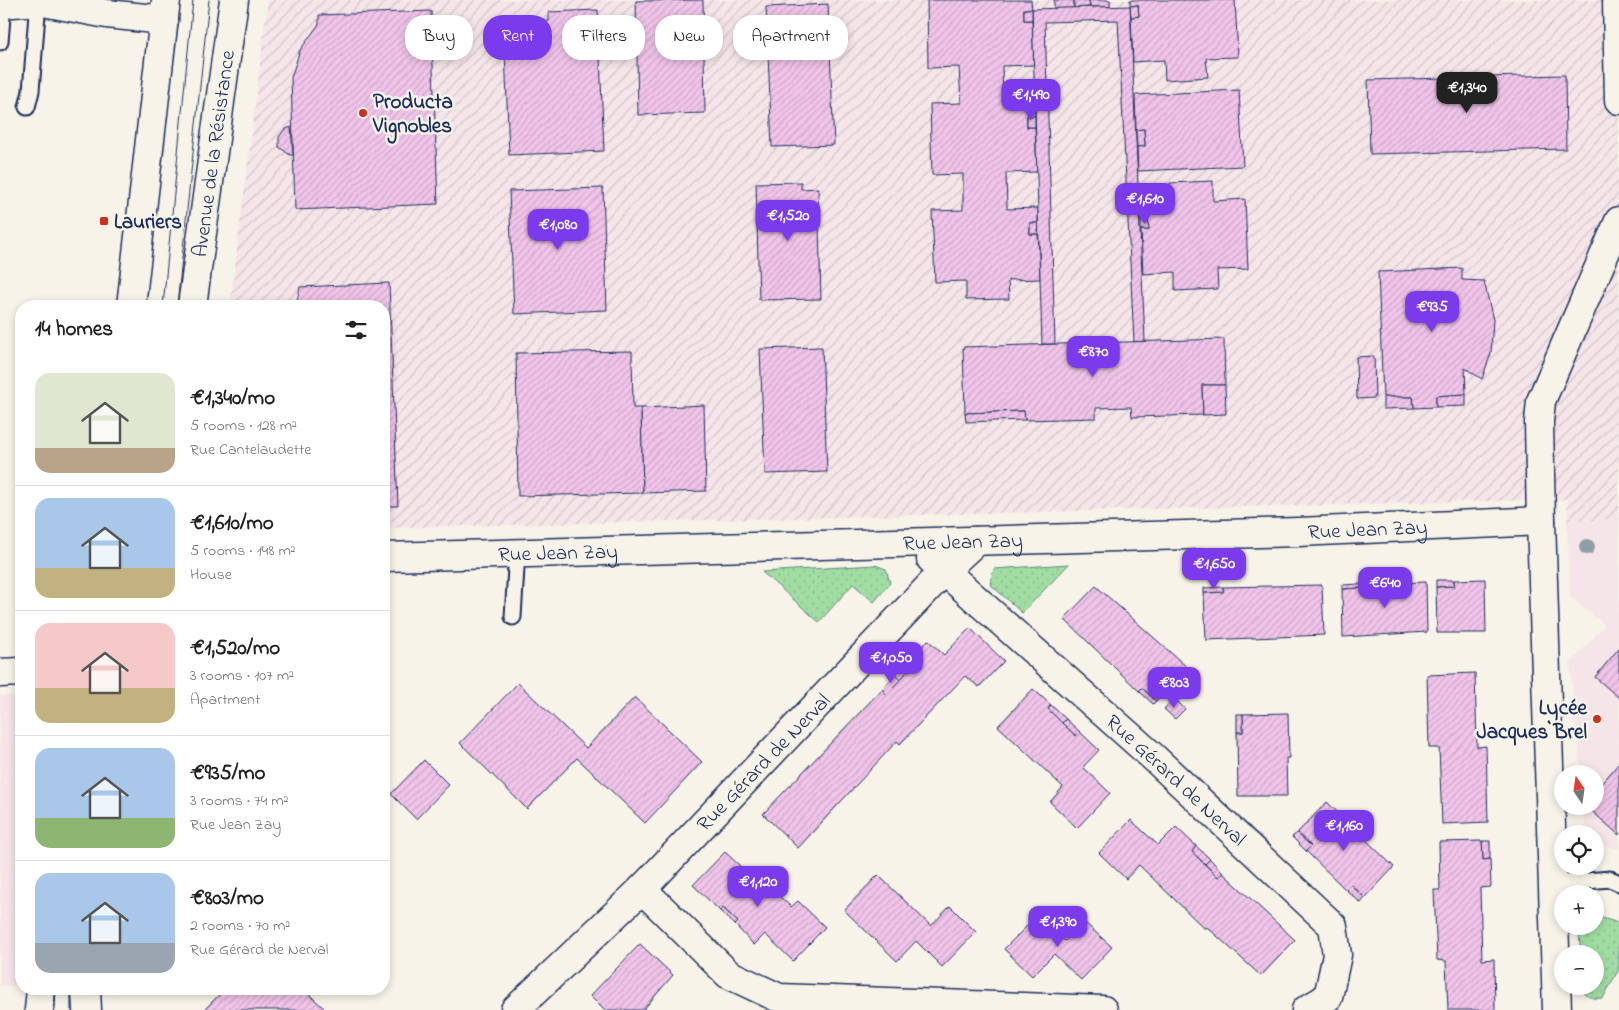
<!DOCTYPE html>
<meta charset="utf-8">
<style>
:root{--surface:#fff;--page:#f2f2f2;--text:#202124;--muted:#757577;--line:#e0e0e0;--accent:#7c3aed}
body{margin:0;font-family:"Indie Flower",sans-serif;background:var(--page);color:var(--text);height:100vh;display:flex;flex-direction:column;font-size:19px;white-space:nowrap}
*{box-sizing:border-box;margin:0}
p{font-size:16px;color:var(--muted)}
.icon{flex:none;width:28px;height:28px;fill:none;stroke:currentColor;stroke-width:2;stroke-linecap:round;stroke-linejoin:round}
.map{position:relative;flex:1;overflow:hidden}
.details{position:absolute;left:15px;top:300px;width:375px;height:695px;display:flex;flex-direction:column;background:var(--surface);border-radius:20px;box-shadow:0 2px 8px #0003}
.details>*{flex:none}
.banner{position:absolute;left:405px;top:15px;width:475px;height:45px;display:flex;gap:10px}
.needle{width:32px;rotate:347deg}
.tools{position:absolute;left:1554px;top:765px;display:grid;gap:10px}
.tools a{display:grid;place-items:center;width:50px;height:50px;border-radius:50%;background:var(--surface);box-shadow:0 2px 8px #0003;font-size:25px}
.price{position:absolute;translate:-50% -42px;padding:0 11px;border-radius:10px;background:var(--accent);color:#fff;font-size:16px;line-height:32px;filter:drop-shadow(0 1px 2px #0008)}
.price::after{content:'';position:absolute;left:50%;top:30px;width:15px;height:11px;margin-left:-8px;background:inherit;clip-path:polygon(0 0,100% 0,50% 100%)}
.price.current{background:#222;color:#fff}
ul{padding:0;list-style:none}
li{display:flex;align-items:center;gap:15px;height:125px;padding:0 20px}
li+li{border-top:1px solid var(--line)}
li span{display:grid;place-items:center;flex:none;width:140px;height:100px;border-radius:15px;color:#555}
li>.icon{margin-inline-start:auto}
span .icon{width:60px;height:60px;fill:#fffc;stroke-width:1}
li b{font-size:21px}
h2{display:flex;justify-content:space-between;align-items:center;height:60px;padding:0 20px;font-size:21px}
.tag{padding:0 18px;border-radius:20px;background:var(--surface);box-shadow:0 2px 8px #0003;font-size:18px;line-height:45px}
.tag.current{background:var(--accent);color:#fff}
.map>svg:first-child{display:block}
.built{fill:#f5e5e8}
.industrial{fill:url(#industrial-furrows)}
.grass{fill:url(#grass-dots);stroke:#5e8680}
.building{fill:url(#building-hatch);stroke:#1b2f5e}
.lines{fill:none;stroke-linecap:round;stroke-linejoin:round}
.service-casing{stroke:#1b2f5e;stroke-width:19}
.minor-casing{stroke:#1b2f5e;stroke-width:31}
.tertiary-casing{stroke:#1b2f5e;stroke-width:31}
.service{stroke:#f7f3e8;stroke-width:15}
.minor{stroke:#f7f3e8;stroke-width:28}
.tertiary{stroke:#f7f3e8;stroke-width:28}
.tram{stroke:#1b2f5e;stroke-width:1}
.tree{fill:#909fa5}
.poi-dot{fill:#c8321e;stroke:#f7f3e8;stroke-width:2}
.labels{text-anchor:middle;stroke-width:5;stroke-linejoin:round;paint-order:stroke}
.poi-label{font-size:21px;font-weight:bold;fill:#1b2f5e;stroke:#f7f3e8;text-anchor:start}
.street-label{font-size:21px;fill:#1b2f5e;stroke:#f7f3e8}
</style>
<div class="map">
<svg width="1619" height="1010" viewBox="0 0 1619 1010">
<defs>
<pattern id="industrial-furrows" width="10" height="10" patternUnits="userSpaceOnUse" patternTransform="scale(1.25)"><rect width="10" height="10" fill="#f5e5e8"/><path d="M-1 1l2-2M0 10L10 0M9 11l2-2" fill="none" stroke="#d1c5c9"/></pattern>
<pattern id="grass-dots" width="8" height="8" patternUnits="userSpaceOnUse" patternTransform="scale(1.25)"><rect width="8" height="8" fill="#a1dda3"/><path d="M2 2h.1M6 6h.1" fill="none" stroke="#8abe8f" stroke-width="1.8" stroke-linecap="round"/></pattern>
<pattern id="building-hatch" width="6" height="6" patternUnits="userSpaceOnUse" patternTransform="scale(1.25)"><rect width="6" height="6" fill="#f1c4e9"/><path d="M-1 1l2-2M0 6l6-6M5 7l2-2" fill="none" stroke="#cea9ca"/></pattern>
</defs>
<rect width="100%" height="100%" fill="#f7f3e8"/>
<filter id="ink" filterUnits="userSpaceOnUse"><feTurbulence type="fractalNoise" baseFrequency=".02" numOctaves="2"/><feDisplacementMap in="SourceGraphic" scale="10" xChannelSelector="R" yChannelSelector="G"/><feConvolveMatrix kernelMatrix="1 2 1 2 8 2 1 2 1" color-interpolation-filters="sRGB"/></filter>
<g filter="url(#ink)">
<g class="built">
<polygon points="1619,519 1619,849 1595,843 1595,834 1585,834 1584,806 1595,806 1595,774 1581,774 1570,664 1605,625 1570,597 1567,521"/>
<polygon points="21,695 21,985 0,986 0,696"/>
</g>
<polygon class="industrial" points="268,0 1619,0 1619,519 1567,521 1568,499 384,528 384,306 230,306"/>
<g class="grass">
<polygon points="1069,564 1022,613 990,584 994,569"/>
<polygon points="875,565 886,569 890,583 874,602 853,584 819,622 762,572"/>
<path d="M1602 918 1619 923V969L1603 998C1593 999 1584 998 1581 986H1595V954H1581L1579 935 1581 926H1595V919Z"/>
</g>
<g class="building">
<polygon points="703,0 705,113 638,115 636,1"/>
<polygon points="927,0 1031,0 1032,9 1024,9 1024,20 1032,20 1034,65 1002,66 1003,101 1034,100 1035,116 1027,116 1027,127 1035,127 1037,172 1006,173 1007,209 1038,208 1038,223 1030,223 1030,234 1038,234 1040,279 1008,280 1009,299 966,300 966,281 935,282 932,211 963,210 963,174 932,175 930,104 961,103 959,67 928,68"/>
<polygon points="1054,0 1074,0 1074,8 1054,9"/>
<polygon points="1074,0 1089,0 1090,7 1074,8"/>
<polygon points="1089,0 1110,0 1110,7 1090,7"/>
<polygon points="1130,0 1235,0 1238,57 1206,58 1208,77 1165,80 1164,60 1133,62 1131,17 1139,16 1138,5 1130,6"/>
<polygon points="828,4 834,145 772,147 766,7"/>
<polygon points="1138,5 1139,16 1131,17 1130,6"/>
<polygon points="1130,6 1145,341 1134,342 1118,20 1045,22 1055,344 1042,344 1032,9"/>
<rect x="1024" y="9" width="8" height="11"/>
<polygon points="598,10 604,151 509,155 504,23 549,21 549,12"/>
<polygon points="431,11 438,204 295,210 291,78 300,50 319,24 319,15"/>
<polygon points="1565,75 1566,149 1370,154 1368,80"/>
<polygon points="1239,90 1243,166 1138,171 1137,147 1145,146 1144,129 1136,130 1135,95"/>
<rect x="1027" y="116" width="8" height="11"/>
<polygon points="291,127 293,155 290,155 279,147 279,137 284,130"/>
<polygon points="1144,129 1145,146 1137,147 1136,130"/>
<polygon points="1213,181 1213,201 1245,199 1248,269 1217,270 1218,289 1175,291 1175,272 1143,274 1141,230 1149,230 1148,219 1141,219 1140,204 1171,203 1170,183"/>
<polygon points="801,182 801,189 818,188 821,299 759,300 756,183"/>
<polygon points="603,188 607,310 514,314 509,191"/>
<polygon points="1141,219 1148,219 1149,230 1141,230"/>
<rect x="1030" y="223" width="8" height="11"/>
<polygon points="1462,268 1462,280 1484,281 1493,320 1491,353 1482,379 1465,368 1466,394 1436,396 1436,407 1414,408 1413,397 1383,397 1378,272"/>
<polygon points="389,283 398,506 384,506 384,306 296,306 300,287"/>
<polygon points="1224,339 1225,385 1202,385 1203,415 1132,417 1131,407 1096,408 1096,418 1025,420 1024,411 965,413 963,347"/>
<polygon points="822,347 827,472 765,474 760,349"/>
<polygon points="632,351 633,408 641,408 643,493 518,496 516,353"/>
<polygon points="1374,356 1375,398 1357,399 1356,357"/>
<polygon points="1202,385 1225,385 1226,414 1203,415"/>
<polygon points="1466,394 1466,406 1436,407 1436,396"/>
<polygon points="1383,397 1413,397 1414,408 1383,409"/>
<polygon points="704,405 706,491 643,493 641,408"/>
<polygon points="1024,411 1025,420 966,422 965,413"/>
<polygon points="1485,579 1486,633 1437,633 1436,587 1454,586 1454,580"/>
<polygon points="1436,580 1454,580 1454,586 1436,587"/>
<polygon points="1426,582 1427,632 1343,637 1342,589 1361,588 1361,584"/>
<polygon points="1361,584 1361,588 1342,589 1342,585"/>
<polygon points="1322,585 1324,635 1206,640 1204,593 1223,592 1223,587"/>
<polygon points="1096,586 1188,668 1156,701 1142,688 1139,691 1064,619"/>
<polygon points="1223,587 1223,592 1204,593 1204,588"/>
<polygon points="970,628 1004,661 979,687 965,676 900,744 897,741 798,848 763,814 882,689 886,694 900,680 912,666 908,662 928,640 944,655"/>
<polygon points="1619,648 1619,698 1595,677"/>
<polygon points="908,662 912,666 900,680 895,675"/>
<polygon points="1475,673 1477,747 1486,746 1488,822 1442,824 1439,748 1429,748 1427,675"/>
<polygon points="895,675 900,680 886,694 882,689"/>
<polygon points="518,683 586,748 635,697 702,762 645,823 577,758 527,809 460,743"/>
<polygon points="1142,688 1156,701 1153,704 1139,691"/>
<polygon points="1033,689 1051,705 1048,709 1076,736 1080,732 1099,750 1083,767 1110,793 1077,828 1050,802 1063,787 998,726"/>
<polygon points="1174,698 1185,709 1175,719 1164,709"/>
<polygon points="1051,705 1066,719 1062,723 1048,709"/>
<polygon points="1288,713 1289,758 1286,758 1287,796 1238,796 1237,732 1243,732 1243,714"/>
<rect x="1237" y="714" width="6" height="18"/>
<polygon points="1066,719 1080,732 1076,736 1062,723"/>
<polygon points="424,760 449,785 416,819 391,794"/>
<polygon points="1619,763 1619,835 1586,806 1595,806 1595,791"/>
<polygon points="1327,802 1394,867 1365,898 1351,885 1346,890 1306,851 1311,846 1297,833"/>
<polygon points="1131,820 1158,845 1176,827 1196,846 1192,852 1218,877 1223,873 1295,940 1261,976 1207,927 1205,929 1139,865 1126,879 1099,853"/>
<polygon points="1297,833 1311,846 1306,851 1292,837"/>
<polygon points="1482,841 1490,841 1490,859 1483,860"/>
<polygon points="1482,841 1483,860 1490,859 1491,887 1480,888 1482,960 1494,959 1495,1010 1448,1010 1446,961 1437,960 1434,890 1440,890 1439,842"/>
<polygon points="1196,846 1210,859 1205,864 1192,852"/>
<polygon points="725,852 753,878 756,874 791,907 798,901 825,927 793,961 765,934 754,945 735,925 738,922 723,908 720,911 693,885"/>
<polygon points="1210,859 1223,873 1218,877 1205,864"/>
<polygon points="878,875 931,926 950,906 976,932 942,967 916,941 897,961 844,910"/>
<polygon points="1351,885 1365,898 1361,903 1346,890"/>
<polygon points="723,908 738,922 735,925 720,911"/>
<polygon points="1038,915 1065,941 1084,922 1112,947 1081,980 1054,954 1032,976 1004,949"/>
<polygon points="640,944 673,975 643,1010 604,1010 590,996"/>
<polygon points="225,989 303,989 326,1010 204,1010"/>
</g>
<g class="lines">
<g class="service-casing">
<g id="service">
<polyline points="0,42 3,5"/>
<polyline points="27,107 31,91 38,1"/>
<polyline points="513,617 517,552"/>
<polyline points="1552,884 1610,879 1619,883"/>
</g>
</g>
<g class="minor-casing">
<g id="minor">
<polyline points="1617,0 1619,100"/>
<polyline points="0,4 38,1 107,14 164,20"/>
<polyline points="1541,521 1539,422 1541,401 1619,221"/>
<polyline points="976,541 945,570 642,889 728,974 779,998 1103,1010"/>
<path id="s1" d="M384 557 1298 532 1541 521 1557 1010"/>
<path id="s2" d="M931 559 1152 756 1333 926 1337 955 1328 997 1306 1010"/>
<polyline points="0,673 21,672"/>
<polyline points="515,1010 642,889"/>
</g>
</g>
<g class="tertiary-casing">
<g id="tertiary">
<polyline points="131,306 166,0"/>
<path id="s3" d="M192 306 234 0"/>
<polyline points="86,989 87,1010"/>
<polyline points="39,1010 41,989"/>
</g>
</g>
<use href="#service" class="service"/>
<use href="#minor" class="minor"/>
<use href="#tertiary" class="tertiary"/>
<g class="tram">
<polyline points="163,306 193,0"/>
<polyline points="177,306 209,0"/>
<polyline points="55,1010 56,989"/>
<polyline points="71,1010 71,989"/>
</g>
</g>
<circle class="tree" cx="1587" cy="547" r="8"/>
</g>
<g class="poi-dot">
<circle cx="363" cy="113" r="5"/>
<rect x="99" y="216" width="10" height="10" rx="2.5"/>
<circle cx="1597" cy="719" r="5"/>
</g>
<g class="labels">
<g class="poi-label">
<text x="373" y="108">Producta<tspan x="373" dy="24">Vignobles</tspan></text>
<text x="114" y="228">Lauriers</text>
<text x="1587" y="714" text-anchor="end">Lycée<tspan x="1587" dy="24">Jacques Brel</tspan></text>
</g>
<g class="street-label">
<text dy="7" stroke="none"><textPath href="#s3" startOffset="154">Avenue de la Résistance</textPath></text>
<text dy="7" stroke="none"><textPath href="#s1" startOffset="984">Rue Jean Zay</textPath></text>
<text dy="7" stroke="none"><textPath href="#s1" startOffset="579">Rue Jean Zay</textPath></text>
<text dy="7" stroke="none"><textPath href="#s1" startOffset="174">Rue Jean Zay</textPath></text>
<text transform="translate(763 762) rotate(-46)" y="7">Rue Gérard de Nerval</text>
<text dy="7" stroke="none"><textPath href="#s2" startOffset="330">Rue Gérard de Nerval</textPath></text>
</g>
</g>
</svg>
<div class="tools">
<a><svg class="needle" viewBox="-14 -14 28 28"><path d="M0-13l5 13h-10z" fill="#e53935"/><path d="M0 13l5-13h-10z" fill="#757577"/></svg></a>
<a><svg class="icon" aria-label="locate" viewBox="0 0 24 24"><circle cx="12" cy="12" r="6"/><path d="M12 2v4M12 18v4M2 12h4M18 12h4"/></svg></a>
<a>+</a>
<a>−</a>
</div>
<b class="price current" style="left:1467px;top:114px">€1,340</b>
<b class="price" style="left:1031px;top:121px">€1,490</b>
<b class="price" style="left:1145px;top:225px">€1,610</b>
<b class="price" style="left:788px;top:242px">€1,520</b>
<b class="price" style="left:558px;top:251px">€1,080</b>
<b class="price" style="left:1432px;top:333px">€935</b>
<b class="price" style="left:1093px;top:378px">€870</b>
<b class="price" style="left:1214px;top:590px">€1,650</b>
<b class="price" style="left:1385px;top:609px">€640</b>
<b class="price" style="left:891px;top:684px">€1,050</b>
<b class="price" style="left:1174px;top:709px">€803</b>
<b class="price" style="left:1344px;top:852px">€1,160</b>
<b class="price" style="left:758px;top:908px">€1,120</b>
<b class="price" style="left:1058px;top:948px">€1,390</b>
<div class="banner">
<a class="tag">Buy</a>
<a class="tag current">Rent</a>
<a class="tag">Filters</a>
<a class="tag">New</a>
<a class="tag">Apartment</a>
</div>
<section class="details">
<h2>14 homes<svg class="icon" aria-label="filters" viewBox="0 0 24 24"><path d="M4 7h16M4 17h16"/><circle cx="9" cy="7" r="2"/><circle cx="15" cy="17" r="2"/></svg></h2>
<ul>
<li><span style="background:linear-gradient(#dfe7d0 75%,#b9a48a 0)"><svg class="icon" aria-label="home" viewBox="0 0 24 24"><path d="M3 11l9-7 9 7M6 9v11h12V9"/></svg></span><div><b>€1,340/mo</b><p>5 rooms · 128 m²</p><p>Rue Cantelaudette</p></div></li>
<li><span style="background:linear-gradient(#a9c7e8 70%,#c2b280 0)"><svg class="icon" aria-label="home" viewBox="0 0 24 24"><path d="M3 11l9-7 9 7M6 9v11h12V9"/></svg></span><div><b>€1,610/mo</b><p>5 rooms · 148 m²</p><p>House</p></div></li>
<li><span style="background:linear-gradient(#f6c9c9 65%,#c2b280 0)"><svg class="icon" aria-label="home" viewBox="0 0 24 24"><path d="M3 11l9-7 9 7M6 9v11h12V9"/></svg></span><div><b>€1,520/mo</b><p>3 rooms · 107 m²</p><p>Apartment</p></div></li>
<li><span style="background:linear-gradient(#a9c7e8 70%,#8fb573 0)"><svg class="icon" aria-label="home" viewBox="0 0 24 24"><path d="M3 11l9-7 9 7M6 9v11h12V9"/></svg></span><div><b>€935/mo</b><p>3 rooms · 74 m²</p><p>Rue Jean Zay</p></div></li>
<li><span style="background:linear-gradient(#a9c7e8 70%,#9aa5b1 0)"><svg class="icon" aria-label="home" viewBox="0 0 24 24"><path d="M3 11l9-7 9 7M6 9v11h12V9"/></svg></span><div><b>€803/mo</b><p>2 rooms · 70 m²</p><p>Rue Gérard de Nerval</p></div></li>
</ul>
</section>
</div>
